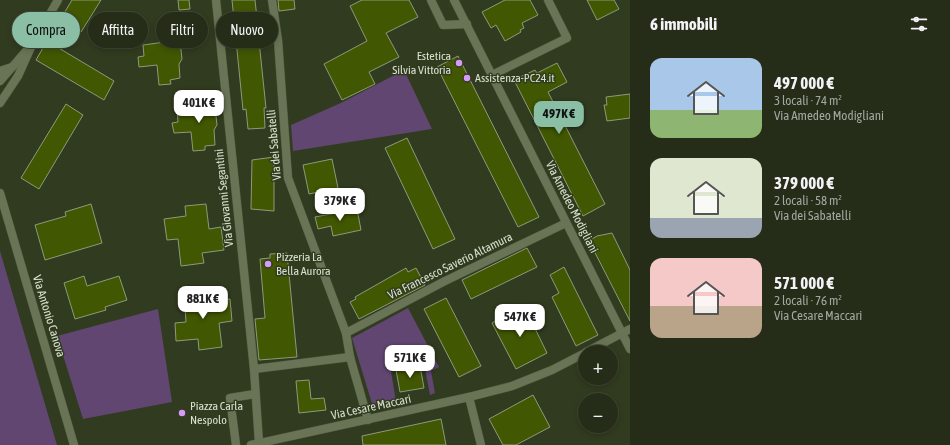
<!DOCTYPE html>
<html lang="it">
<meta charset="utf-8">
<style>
:root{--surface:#252c17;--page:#2d3420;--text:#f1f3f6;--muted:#a3a7a1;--line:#424836;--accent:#8abfa5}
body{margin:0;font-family:"Asap Condensed",sans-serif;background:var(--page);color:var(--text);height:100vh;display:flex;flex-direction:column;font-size:15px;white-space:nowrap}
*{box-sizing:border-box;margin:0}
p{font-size:13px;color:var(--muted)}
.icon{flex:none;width:22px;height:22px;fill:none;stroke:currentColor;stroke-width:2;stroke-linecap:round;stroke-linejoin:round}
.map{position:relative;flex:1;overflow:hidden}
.sheet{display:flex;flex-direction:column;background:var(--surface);width:320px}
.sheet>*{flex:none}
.banner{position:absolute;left:12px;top:12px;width:380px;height:36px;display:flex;gap:8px}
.buttons{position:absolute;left:578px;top:345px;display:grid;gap:8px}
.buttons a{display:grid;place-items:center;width:40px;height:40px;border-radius:50%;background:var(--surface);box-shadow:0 2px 6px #0003,0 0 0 1px var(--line);font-size:20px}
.price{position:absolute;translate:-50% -34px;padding:0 9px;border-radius:8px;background:#fff;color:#222;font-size:13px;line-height:26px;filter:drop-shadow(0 1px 2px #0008)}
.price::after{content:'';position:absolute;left:50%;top:24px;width:12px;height:9px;margin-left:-6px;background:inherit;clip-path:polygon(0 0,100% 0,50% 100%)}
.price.selected{background:var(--accent);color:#111}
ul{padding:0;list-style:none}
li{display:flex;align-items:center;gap:12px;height:100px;padding:0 20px}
li span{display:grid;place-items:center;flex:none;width:112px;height:80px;border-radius:12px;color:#555}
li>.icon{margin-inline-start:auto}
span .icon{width:48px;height:48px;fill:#fffc;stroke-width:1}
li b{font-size:17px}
h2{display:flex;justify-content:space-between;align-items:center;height:48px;padding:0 20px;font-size:17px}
.pill{padding:0 14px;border-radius:18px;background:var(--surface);box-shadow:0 2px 6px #0003,0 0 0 1px var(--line);font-size:14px;line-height:36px}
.pill.selected{background:var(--accent);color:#111}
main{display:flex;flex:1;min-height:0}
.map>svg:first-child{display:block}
.green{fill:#614672}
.building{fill:#415702;stroke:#8e9a7b}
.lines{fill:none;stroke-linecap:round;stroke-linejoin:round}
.minor-casing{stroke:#4f593f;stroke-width:9}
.tertiary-casing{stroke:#4f593f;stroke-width:9}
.minor{stroke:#697456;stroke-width:8}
.tertiary{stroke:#697456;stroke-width:8}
.poi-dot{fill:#d69bfa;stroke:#313b1f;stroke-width:1.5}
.labels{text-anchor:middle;stroke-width:3;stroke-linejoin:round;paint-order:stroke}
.poi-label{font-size:12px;fill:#d9e0cf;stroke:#313b1f;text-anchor:start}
.street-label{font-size:12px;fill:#d9e0cf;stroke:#313b1f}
</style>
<main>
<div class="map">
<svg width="630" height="445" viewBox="0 0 630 445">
<rect width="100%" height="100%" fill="#313b1f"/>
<g class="green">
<polygon points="404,70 432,129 293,151 291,125 343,102"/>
<polygon points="0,251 57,445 0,445"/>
<polygon points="408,308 439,367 431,371 435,393 430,395 422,353 389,359 396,402 373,407 352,338"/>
<polygon points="158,309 172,402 83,419 57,336"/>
</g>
<g class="building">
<polygon points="72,0 101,0 81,32 60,20"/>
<polygon points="178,0 189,0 190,9 179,10"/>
<polygon points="232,0 255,0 258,28 270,27 272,39 259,41 266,108 264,108 265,128 248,129 246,109 243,110"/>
<polygon points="278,0 294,0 295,9 279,11"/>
<polygon points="362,0 409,0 418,17 386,33 399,57 369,72 375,84 342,100 324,64 367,41 350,6"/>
<polygon points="505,0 530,0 538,15 522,23 524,28 520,30 521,32 505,41 496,25 491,28 482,12"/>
<polygon points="587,0 614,0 619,9 597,20"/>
<polygon points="179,32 182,59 179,64 180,78 170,80 171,84 159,85 157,65 139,67 138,57 144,56 143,45 165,42 164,33"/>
<polygon points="47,41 114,81 104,100 36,60"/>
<polygon points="458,56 539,217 518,227 437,67"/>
<polygon points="557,63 567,82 548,92 605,204 583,216 514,80 535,70 537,73"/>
<polygon points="630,94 630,118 607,121 604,105 607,105 606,97"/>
<polygon points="214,98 217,125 214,130 215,145 205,146 205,150 193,151 191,132 174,133 172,123 178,122 177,110 199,108 198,99"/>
<polygon points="66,104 83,115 39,189 21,178"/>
<polygon points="407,138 455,239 433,249 385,148"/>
<polygon points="274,157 274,211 251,209 252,160"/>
<polygon points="332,159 338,188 309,194 303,165"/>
<polygon points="91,204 102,243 45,260 35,225 66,216 65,212"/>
<polygon points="206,204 209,229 221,227 224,250 202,253 204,263 181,266 178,239 167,240 164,219 186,216 185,206"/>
<polygon points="357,209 361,230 333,236 331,226 318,229 315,217"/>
<polygon points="612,233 630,270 630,321 589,241 597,236"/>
<polygon points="527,248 537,267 471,299 462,280"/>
<polygon points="287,253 297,357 259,360 255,319 265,318 260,259 270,258 270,254"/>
<polygon points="564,267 598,335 576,346 552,297 559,293 550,275"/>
<polygon points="406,268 408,272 416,268 425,285 359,319 350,302 356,299 355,297"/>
<polygon points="84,276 87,286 119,276 127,300 105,307 106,310 75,319 64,283"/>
<polygon points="206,291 206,302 230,299 232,321 219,323 222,347 199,350 198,339 176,341 175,323 186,322 184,292"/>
<polygon points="446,298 481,366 459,377 424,309"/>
<polygon points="524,306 547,353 516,369 492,323"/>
<polygon points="420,366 424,388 400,392 396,370"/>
<polygon points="309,380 311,399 324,398 326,410 299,413 296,381"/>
<polygon points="533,395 550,427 516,445 503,445 489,419"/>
<polygon points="441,419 446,445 363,445 362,436"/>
</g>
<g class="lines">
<g class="minor-casing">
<g id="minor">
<polyline points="216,0 254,369 259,443"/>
<polyline points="272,0 278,40 288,178 346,333 350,357 368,420"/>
<polyline points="431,0 443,25 467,24"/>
<polyline points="454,0 630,349"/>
<polyline points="0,71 12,67"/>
<polyline points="492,75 567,38 548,0"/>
<polyline points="0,81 27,50"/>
<polyline points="0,103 18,76 32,45 58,0"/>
<polyline points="346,333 445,281 566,223"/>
<polyline points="586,352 630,329"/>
<polyline points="254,369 350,357"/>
<polyline points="469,397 481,445"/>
<polyline points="236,445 230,398 255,394"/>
<polyline points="251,445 469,397 512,386 552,370 585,353"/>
</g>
</g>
<g class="tertiary-casing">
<polyline id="tertiary" points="0,193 74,445"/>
</g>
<use href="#minor" class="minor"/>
<use href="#tertiary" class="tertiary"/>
</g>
<g class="poi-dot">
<circle cx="459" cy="63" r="4"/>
<circle cx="467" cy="78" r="4"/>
<circle cx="268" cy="264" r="4"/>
<circle cx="182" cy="413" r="4"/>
</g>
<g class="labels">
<g class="poi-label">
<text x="451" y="60" text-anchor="end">Estetica<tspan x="451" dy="14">Silvia Vittoria</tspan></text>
<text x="475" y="82">Assistenza-PC24.it</text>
<text x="276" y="261">Pizzeria La<tspan x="276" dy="14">Bella Aurora</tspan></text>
<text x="190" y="410">Piazza Carla<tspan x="190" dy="14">Nespolo</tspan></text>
</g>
<g class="street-label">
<text transform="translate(274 145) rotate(-95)" y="4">Via dei Sabatelli</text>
<text transform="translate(224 198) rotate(-96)" y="4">Via Giovanni Segantini</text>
<text transform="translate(572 207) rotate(63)" y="4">Via Amedeo Modigliani</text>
<text transform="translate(450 266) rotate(-26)" y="4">Via Francesco Saverio Altamura</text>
<text transform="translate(49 316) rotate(73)" y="4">Via Antonio Canova</text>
<text transform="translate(371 407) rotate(-12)" y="4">Via Cesare Maccari</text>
</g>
</g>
</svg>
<div class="buttons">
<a>+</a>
<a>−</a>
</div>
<b class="price" style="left:199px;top:124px">401K €</b>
<b class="price selected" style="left:559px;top:135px">497K €</b>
<b class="price" style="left:340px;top:222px">379K €</b>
<b class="price" style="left:203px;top:320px">881K €</b>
<b class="price" style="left:520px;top:338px">547K €</b>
<b class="price" style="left:410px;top:379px">571K €</b>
<div class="banner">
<a class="pill selected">Compra</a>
<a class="pill">Affitta</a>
<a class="pill">Filtri</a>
<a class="pill">Nuovo</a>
</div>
</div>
<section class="sheet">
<h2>6 immobili<svg class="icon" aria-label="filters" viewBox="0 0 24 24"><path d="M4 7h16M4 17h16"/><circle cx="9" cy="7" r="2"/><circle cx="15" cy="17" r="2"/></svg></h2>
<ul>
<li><span style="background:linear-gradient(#a9c7e8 65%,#8fb573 0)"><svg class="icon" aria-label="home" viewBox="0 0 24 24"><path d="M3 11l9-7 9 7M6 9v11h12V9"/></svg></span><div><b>497 000 €</b><p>3 locali · 74 m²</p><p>Via Amedeo Modigliani</p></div></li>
<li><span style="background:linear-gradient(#dfe7d0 75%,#9aa5b1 0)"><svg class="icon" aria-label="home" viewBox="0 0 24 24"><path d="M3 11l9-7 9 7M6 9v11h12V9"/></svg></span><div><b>379 000 €</b><p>2 locali · 58 m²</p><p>Via dei Sabatelli</p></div></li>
<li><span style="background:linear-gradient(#f6c9c9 60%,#b9a48a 0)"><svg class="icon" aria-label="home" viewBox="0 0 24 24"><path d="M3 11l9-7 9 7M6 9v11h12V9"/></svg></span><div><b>571 000 €</b><p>2 locali · 76 m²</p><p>Via Cesare Maccari</p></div></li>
</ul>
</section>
</main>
